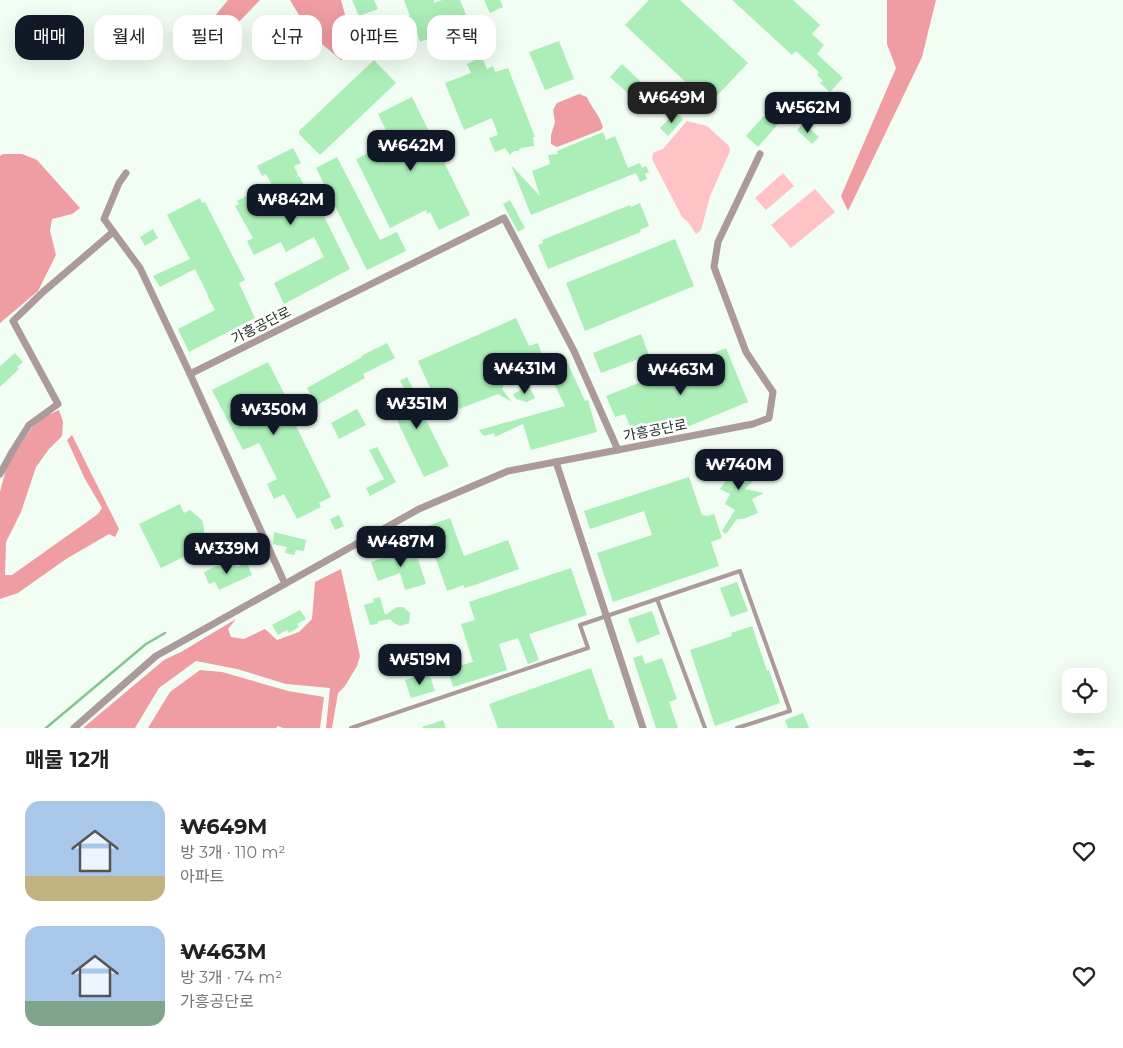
<!DOCTYPE html>
<html lang="ko">
<meta charset="utf-8">
<style>
:root{--surface:#fff;--page:#f2f2f2;--text:#222;--muted:#767676;--accent:#111827}
body{margin:0;font-family:Montserrat,"Noto Sans KR",sans-serif;background:var(--page);color:var(--text);height:100vh;display:flex;flex-direction:column;font-size:19px;white-space:nowrap}
*{box-sizing:border-box;margin:0}
p{font-size:16px;color:var(--muted)}
.icon{flex:none;width:28px;height:28px;fill:none;stroke:currentColor;stroke-width:2;stroke-linecap:round;stroke-linejoin:round}
.map{position:relative;height:728px;overflow:hidden}
.panel{display:flex;flex-direction:column;background:var(--surface);flex:1}
.panel>*{flex:none}
.hud{position:absolute;left:15px;top:15px;width:500px;height:45px;display:flex;gap:10px}
.controls{position:absolute;left:1062px;top:668px;display:grid;gap:10px}
.controls a{display:grid;place-items:center;width:45px;height:45px;border-radius:10px;background:var(--surface);box-shadow:0 5px 20px #0002;font-size:25px}
.price{position:absolute;translate:-50% -42px;padding:0 11px;border-radius:10px;background:var(--accent);color:#fff;font-size:16px;line-height:32px;filter:drop-shadow(0 1px 2px #0008)}
.price::after{content:'';position:absolute;left:50%;top:30px;width:15px;height:11px;margin-left:-8px;background:inherit;clip-path:polygon(0 0,100% 0,50% 100%)}
.price.on{background:#222;color:#fff}
ul{padding:0;list-style:none}
li{display:flex;align-items:center;gap:15px;height:125px;padding:0 25px}
li span{display:grid;place-items:center;flex:none;width:140px;height:100px;border-radius:15px;color:#555}
li>.icon{margin-inline-start:auto}
span .icon{width:60px;height:60px;fill:#fffc;stroke-width:1}
li b{font-size:21px}
h2{display:flex;justify-content:space-between;align-items:center;height:60px;padding:0 25px;font-size:21px}
.tag{padding:0 18px;border-radius:15px;background:var(--surface);box-shadow:0 5px 20px #0002;font-size:18px;line-height:45px}
.tag.on{background:var(--accent);color:#fff}
.map>svg:first-child{display:block}
.green{fill:#ffc2c5}
.forest{fill:#ef9ca2}
.lines{fill:none;stroke-linecap:round;stroke-linejoin:round}
.stream{stroke:#83c591;stroke-width:2.5}
.building{fill:#abeeb8}
.lane{stroke:#ac9a9b;stroke-width:4}
.street{stroke:#ac9a9b;stroke-width:7}
.labels{text-anchor:middle;stroke-width:5;stroke-linejoin:round;paint-order:stroke}
.street-label{font-size:14px;fill:#1d281f;stroke:#fff}
</style>
<div class="map">
<svg width="1123" height="728" viewBox="0 0 1123 728">
<rect width="100%" height="100%" fill="#f2fdf3"/>
<g class="green">
<polygon points="687,121 707,126 729,146 730,151 710,196 701,230 696,234 688,222 682,217 652,159 653,153 663,149"/>
<polygon points="783,173 794,186 766,210 755,198"/>
<polygon points="815,189 835,212 791,248 771,225"/>
</g>
<g class="forest">
<polygon points="228,0 260,0 231,30 192,54 188,49"/>
<polygon points="290,0 341,0 348,26 351,53 341,60 316,39 302,20"/>
<polygon points="887,0 936,0 922,57 848,211 841,196 896,68 887,44"/>
<path d="M579 94 587 97C592 109 599 114 603 127L601 130 557 147 551 144V135L555 122 553 110 557 103Z"/>
<polygon points="3,154 22,154 37,160 80,208 72,214 52,219 50,231 56,255 38,291 0,323 0,156"/>
<polygon points="59,410 63,422 62,436 49,449 36,467 21,512 6,542 5,575 12,575 98,514 102,508 85,479 67,440 72,435 119,529 115,537 109,534 66,559 18,593 0,599 0,492 7,465 37,420"/>
<polygon points="341,569 360,656 357,666 345,686 338,693 332,728 326,728 330,688 286,684 237,669 196,661 159,688 135,728 83,728 164,660 181,652 236,619 228,629 231,637 244,639 265,629 277,640 299,632 312,619 315,582"/>
<polygon points="200,670 222,672 288,691 324,697 320,728 283,728 278,726 276,728 148,728 170,692"/>
</g>
<g class="lines">
<polyline class="stream" points="46,728 146,644 165,633"/>
</g>
<g class="building">
<polygon points="352,0 374,0 378,9 359,16"/>
<polygon points="404,0 434,0 434,3 442,0 460,0 469,22 420,42 416,30 410,32 404,18 410,16"/>
<polygon points="484,0 500,0 503,7 490,13"/>
<polygon points="649,0 680,0 748,63 709,104 625,25"/>
<polygon points="732,0 793,0 820,25 812,34 824,45 817,54 843,78 830,92 820,83 823,81 817,75 819,72 796,51 792,55"/>
<polygon points="559,41 574,79 545,90 529,52"/>
<polygon points="482,57 487,69 493,66 495,72 508,68 535,137 533,137 534,146 521,148 518,151 514,151 510,155 505,148 495,152 489,138 498,135 492,118 464,130 445,83 471,73 467,64"/>
<polygon points="374,60 396,83 320,155 299,134 299,131"/>
<polygon points="622,64 655,95 643,107 610,77"/>
<polygon points="412,97 470,215 439,230 430,212 427,214 426,210 390,228 356,159 392,142 378,114"/>
<polygon points="785,102 792,108 758,147 746,136 770,109 775,114"/>
<polygon points="676,112 683,119 668,136 660,128"/>
<polygon points="803,123 819,137 812,144 797,130"/>
<polygon points="603,132 606,140 615,136 628,168 640,163 642,168 646,166 649,172 645,174 647,179 640,182 636,173 531,215 511,165 540,196 532,171 550,164 548,155 558,154 557,151"/>
<polygon points="293,148 301,163 294,166 298,175 295,178 299,176 314,204 317,202 350,269 284,304 274,283 324,257 314,237 286,252 281,242 254,255 247,241 253,238 235,206 239,204 237,201 248,195 251,199 273,187 266,174 262,176 257,166"/>
<polygon points="337,157 380,240 397,232 406,251 367,270 316,168"/>
<polygon points="200,198 202,203 205,202 245,280 239,283 255,318 189,352 178,329 215,310 207,295 208,295 195,269 160,287 153,276 190,259 167,215"/>
<polygon points="510,200 525,228 518,232 503,204"/>
<polygon points="640,203 649,226 640,230 641,232 548,269 538,245 543,243 542,240 630,205 631,207"/>
<polygon points="153,229 158,238 145,246 140,237"/>
<polygon points="675,239 694,286 585,331 566,283"/>
<polygon points="516,318 529,346 538,343 542,355 490,377 504,385 502,389 512,402 498,394 459,409 453,393 436,401 418,361"/>
<polygon points="641,334 649,355 601,373 593,353"/>
<polygon points="387,343 395,358 363,374 365,378 317,405 307,388 362,357 361,356"/>
<polygon points="726,348 748,402 672,433 670,426 635,440 625,414 615,417 606,396"/>
<polygon points="15,353 23,362 17,367 19,369 0,387 0,366"/>
<polygon points="268,362 287,399 292,397 299,410 294,413 299,422 295,424 331,497 319,503 321,507 297,519 284,494 274,499 267,484 277,479 259,443 243,450 212,390"/>
<polygon points="568,364 585,401 588,400 597,432 531,450 523,424 495,437 494,433 484,436 479,430 565,406 549,373"/>
<polygon points="407,377 421,405 419,406 449,466 424,477 386,397 404,388 400,381"/>
<polygon points="529,386 535,398 527,402 516,399 513,394"/>
<polygon points="357,409 366,425 339,439 331,423"/>
<polygon points="377,447 396,482 370,496 366,488 384,479 369,450"/>
<polygon points="754,451 757,453 742,472 756,478 745,489 764,493 752,499 758,513 743,519 737,519 726,534 722,531 735,510 725,504 730,494 720,489 729,477 714,475 726,466 732,467 733,464 740,463"/>
<polygon points="689,477 702,515 707,516 714,514 722,538 711,542 719,566 613,602 597,553 652,535 644,511 590,529 584,511"/>
<polygon points="180,504 184,513 190,510 202,520 204,527 204,542 198,545 200,549 161,568 139,524"/>
<polygon points="339,515 344,526 335,530 330,519"/>
<polygon points="450,518 464,556 508,540 519,569 475,585 464,588 464,585 447,591 425,527"/>
<polygon points="274,532 306,540 304,551 296,550 294,555 285,553 287,547 273,544"/>
<polygon points="414,547 426,584 405,590 400,573 378,581 371,562"/>
<polygon points="223,563 225,568 235,564 237,567 247,563 252,575 219,590 215,582 209,584 204,572"/>
<polygon points="571,568 587,615 529,634 539,660 528,664 518,638 499,644 507,670 453,687 448,669 473,662 461,624 475,620 469,602"/>
<polygon points="737,582 748,611 731,617 720,588"/>
<polygon points="380,597 385,615 397,607 403,607 410,613 409,623 400,626 394,623 390,619 377,622 378,624 370,625 364,605 374,602 373,599"/>
<polygon points="300,610 306,619 297,624 299,627 289,633 287,630 278,635 272,625"/>
<polygon points="652,611 660,634 637,643 628,619"/>
<polygon points="752,626 767,671 769,670 780,703 715,726 690,650 732,636 731,633"/>
<polygon points="642,655 645,664 662,658 677,699 669,702 678,728 656,728 633,658"/>
<polygon points="591,668 609,720 612,720 615,728 498,728 489,704"/>
<polygon points="429,673 435,691 411,698 405,680"/>
<polygon points="803,713 809,728 788,728 785,720"/>
<polygon points="443,720 446,728 423,728 422,727"/>
</g>
<g class="lines">
<g class="lane">
<polyline points="657,599 705,728"/>
<polyline points="351,728 588,648 580,625 740,571 790,711 737,728"/>
</g>
<g class="street">
<polyline points="126,173 119,183 104,219 140,268 190,374 285,584"/>
<polyline points="190,374 504,218 574,351 618,450"/>
<polyline points="556,462 643,728"/>
<polyline points="0,474 12,452 29,425 58,404 13,321 43,292 113,232"/>
<polyline points="74,728 156,656 419,509 508,471 753,424 769,418 773,392 746,352 714,267 718,242 760,154"/>
</g>
</g>
<g class="labels">
<g class="street-label">
<text transform="translate(261 325) rotate(-27)" y="5">가흥공단로</text>
<text transform="translate(655 430) rotate(-11)" y="5">가흥공단로</text>
</g>
</g>
</svg>
<div class="controls">
<a><svg class="icon" aria-label="locate" viewBox="0 0 24 24"><circle cx="12" cy="12" r="6"/><path d="M12 2v4M12 18v4M2 12h4M18 12h4"/></svg></a>
</div>
<b class="price on" style="left:672px;top:124px">₩649M</b>
<b class="price" style="left:808px;top:134px">₩562M</b>
<b class="price" style="left:411px;top:172px">₩642M</b>
<b class="price" style="left:291px;top:226px">₩842M</b>
<b class="price" style="left:525px;top:395px">₩431M</b>
<b class="price" style="left:681px;top:396px">₩463M</b>
<b class="price" style="left:417px;top:430px">₩351M</b>
<b class="price" style="left:274px;top:436px">₩350M</b>
<b class="price" style="left:739px;top:491px">₩740M</b>
<b class="price" style="left:401px;top:568px">₩487M</b>
<b class="price" style="left:227px;top:575px">₩339M</b>
<b class="price" style="left:420px;top:686px">₩519M</b>
<div class="hud">
<a class="tag on">매매</a>
<a class="tag">월세</a>
<a class="tag">필터</a>
<a class="tag">신규</a>
<a class="tag">아파트</a>
<a class="tag">주택</a>
</div>
</div>
<section class="panel">
<h2>매물 12개<svg class="icon" aria-label="filters" viewBox="0 0 24 24"><path d="M4 7h16M4 17h16"/><circle cx="9" cy="7" r="2"/><circle cx="15" cy="17" r="2"/></svg></h2>
<ul>
<li><span style="background:linear-gradient(#a9c7e8 75%,#c2b280 0)"><svg class="icon" aria-label="home" viewBox="0 0 24 24"><path d="M3 11l9-7 9 7M6 9v11h12V9"/></svg></span><div><b>₩649M</b><p>방 3개 · 110 m²</p><p>아파트</p></div><svg class="icon" aria-label="heart" viewBox="0 0 24 24"><path d="M12 20l-8-8c-3-5 5-10 8-4 3-6 11-1 8 4z"/></svg></li>
<li><span style="background:linear-gradient(#a9c7e8 75%,#7fa58c 0)"><svg class="icon" aria-label="home" viewBox="0 0 24 24"><path d="M3 11l9-7 9 7M6 9v11h12V9"/></svg></span><div><b>₩463M</b><p>방 3개 · 74 m²</p><p>가흥공단로</p></div><svg class="icon" aria-label="heart" viewBox="0 0 24 24"><path d="M12 20l-8-8c-3-5 5-10 8-4 3-6 11-1 8 4z"/></svg></li>
</ul>
</section>
